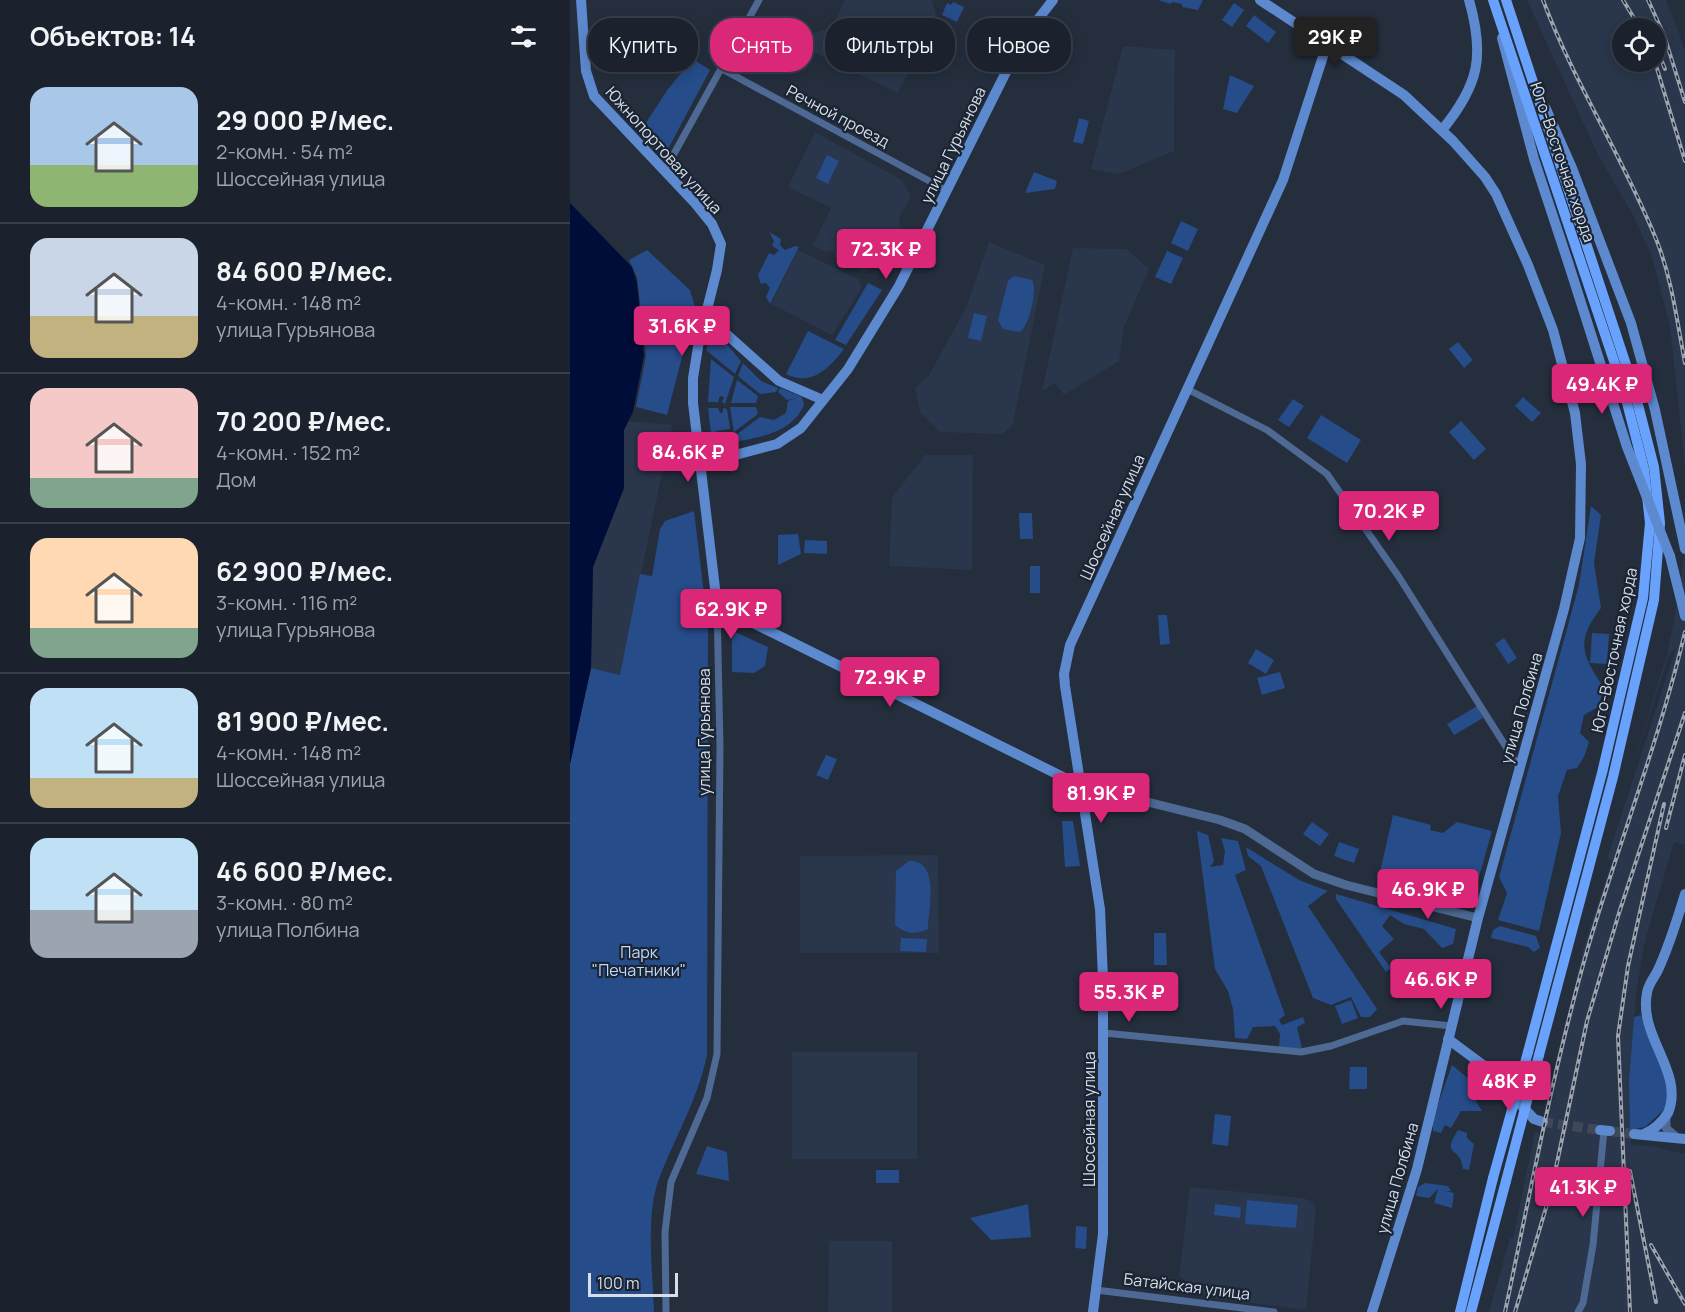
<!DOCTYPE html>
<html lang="ru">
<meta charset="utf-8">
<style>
:root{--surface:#1b222e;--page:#242a36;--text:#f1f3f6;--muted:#a0a4aa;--line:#393f4a;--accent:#db2777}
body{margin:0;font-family:Manrope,sans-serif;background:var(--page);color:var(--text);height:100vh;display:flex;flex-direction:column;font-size:22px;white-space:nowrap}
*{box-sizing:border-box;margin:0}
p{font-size:20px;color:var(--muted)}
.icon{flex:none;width:33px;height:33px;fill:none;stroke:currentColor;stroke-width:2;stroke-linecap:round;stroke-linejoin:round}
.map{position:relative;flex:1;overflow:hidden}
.sheet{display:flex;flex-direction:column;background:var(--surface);width:570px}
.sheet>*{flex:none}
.hud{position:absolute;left:18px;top:18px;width:570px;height:54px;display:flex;gap:12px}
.buttons{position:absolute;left:1042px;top:18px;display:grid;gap:12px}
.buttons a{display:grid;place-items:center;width:54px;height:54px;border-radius:50%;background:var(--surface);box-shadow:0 3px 15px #0003,0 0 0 2px var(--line);font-size:30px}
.scale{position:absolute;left:18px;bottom:15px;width:90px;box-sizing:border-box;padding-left:6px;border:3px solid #d7dee8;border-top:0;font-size:16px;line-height:21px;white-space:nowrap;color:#d7dee8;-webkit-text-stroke:4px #1a2433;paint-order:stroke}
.price{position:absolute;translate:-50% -51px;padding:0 14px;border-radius:6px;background:var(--accent);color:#fff;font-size:20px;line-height:39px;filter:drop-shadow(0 2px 3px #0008)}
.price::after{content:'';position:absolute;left:50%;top:36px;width:18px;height:14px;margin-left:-9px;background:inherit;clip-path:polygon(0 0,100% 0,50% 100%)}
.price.current{background:#222;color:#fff}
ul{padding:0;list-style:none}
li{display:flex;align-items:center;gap:18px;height:150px;padding:0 30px}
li+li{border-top:2px solid var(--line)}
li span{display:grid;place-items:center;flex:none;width:168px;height:120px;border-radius:18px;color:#555}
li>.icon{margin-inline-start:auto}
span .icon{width:72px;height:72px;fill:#fffc;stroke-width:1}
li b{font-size:26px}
h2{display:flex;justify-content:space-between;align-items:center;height:72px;padding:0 30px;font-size:26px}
.tag{padding:0 21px;border-radius:24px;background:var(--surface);box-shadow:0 3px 15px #0003,0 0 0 2px var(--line);font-size:21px;line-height:54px}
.tag.current{background:var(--accent);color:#fff}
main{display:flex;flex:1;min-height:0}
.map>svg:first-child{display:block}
.built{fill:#2a364b;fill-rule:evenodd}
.green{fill:#264c89}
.water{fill:#000d38}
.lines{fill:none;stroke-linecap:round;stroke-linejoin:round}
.secondary-tunnel{stroke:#3f4857;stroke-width:10;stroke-dasharray:10 5;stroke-linecap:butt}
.minor{stroke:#4d6994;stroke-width:7}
.tertiary{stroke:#4d6994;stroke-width:9}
.secondary{stroke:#5d89cf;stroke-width:10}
.primary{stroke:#69a2fc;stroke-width:10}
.rail-casing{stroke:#9ca4b0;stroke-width:4}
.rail{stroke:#1a2433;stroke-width:1.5;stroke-dasharray:4.5;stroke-linecap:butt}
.secondary-bridge{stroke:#5d89cf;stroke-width:10}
.primary-bridge{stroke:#69a2fc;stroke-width:10}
.labels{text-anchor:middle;stroke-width:4.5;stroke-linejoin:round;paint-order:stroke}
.street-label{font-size:16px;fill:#d7dee8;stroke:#1a2433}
.park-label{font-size:16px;fill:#c0d7fc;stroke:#1a2433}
</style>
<main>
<section class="sheet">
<h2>Объектов: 14<svg class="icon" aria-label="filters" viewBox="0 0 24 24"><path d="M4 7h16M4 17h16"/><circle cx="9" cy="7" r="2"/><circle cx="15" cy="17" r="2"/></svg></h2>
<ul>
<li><span style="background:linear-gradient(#a9c7e8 65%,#8fb573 0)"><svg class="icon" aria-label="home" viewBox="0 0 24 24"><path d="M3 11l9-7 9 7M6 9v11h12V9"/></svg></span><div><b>29 000 ₽/мес.</b><p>2-комн. · 54 m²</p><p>Шоссейная улица</p></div></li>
<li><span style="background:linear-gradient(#c9d6e8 65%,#c2b280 0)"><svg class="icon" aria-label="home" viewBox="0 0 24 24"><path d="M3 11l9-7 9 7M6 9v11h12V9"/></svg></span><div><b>84 600 ₽/мес.</b><p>4-комн. · 148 m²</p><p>улица Гурьянова</p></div></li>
<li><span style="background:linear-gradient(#f6c9c9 75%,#7fa58c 0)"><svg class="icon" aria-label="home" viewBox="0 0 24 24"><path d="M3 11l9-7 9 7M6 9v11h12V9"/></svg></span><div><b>70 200 ₽/мес.</b><p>4-комн. · 152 m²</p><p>Дом</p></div></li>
<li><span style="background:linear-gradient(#ffd9b3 75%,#7fa58c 0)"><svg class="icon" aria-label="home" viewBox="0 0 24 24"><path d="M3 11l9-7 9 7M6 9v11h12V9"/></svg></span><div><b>62 900 ₽/мес.</b><p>3-комн. · 116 m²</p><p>улица Гурьянова</p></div></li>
<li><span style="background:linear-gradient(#bfe0f5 75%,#c2b280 0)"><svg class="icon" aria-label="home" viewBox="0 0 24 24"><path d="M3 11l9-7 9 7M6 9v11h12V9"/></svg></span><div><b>81 900 ₽/мес.</b><p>4-комн. · 148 m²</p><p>Шоссейная улица</p></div></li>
<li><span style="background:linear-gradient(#bfe0f5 60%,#9aa5b1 0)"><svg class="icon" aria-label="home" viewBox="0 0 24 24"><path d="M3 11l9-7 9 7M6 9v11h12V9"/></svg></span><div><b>46 600 ₽/мес.</b><p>3-комн. · 80 m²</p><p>улица Полбина</p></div></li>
</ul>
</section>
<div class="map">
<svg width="1115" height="1312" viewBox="0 0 1115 1312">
<rect width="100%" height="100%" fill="#242e3d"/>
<g class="built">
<polygon points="275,0 362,0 366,14 328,93 231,46 237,34 261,28"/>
<path d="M957 0H1096L1108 31 1115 51V466L1100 327 1082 257 1063 215 1028 155ZM1053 28H1086V62H1053Z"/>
<polygon points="553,46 605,50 604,151 549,174 521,169"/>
<polygon points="245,132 332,180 341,197 329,217 331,231 324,244 309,251 301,269 294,272 264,257 265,253 258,250 257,253 243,245 261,208 218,187"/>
<polygon points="419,242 475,265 443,424 433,434 370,432 350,412 345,388 359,375 396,308"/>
<polygon points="503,248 557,249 579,269 554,327 549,361 494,395 485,383 472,391"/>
<polygon points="228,250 288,279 292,287 262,335 201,304"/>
<polygon points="58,421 102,425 50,675 21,668 23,567 54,488 54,430"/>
<polygon points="355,455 403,455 402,570 319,566 322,498"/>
<polygon points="1115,494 1115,845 1104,842 1074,945 1066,995 1059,1081 1061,1145 1081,1146 1115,1154 1115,1312 919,1312 940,1238 943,1239 965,1131 970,1134 1013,950 1042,861 1037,859 1106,648 1099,655 1058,783 1097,654 1104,621 1114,557"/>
<polygon points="368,855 369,953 230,953 230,856"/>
<rect x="222" y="1052" width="125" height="107"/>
<polygon points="620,1187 733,1198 741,1201 746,1208 736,1310 638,1297 609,1276"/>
<polygon points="259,1241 322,1241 322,1312 258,1312"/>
</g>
<g class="green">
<polygon points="588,0 633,0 628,10 612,7 612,4 602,2 601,4"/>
<polygon points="383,2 394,7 387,22 372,15 377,3 381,5"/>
<polygon points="664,3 674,10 662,27 652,20"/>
<polygon points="684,15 706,32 698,43 676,26"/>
<polygon points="276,34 298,46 292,59 269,47"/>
<polygon points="123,59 140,70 98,149 87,152 70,132 98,89"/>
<polygon points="660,75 684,86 667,113 653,109"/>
<polygon points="509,118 519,121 513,144 503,142"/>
<polygon points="257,155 269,161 258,184 246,178"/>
<polygon points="464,172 487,181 485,189 455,193"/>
<polygon points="611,221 628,229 618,251 601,243"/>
<polygon points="199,232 211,239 210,245 215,250 225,246 229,247 200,304 196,297 200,288 196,283 191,284 188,275 199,253 204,255 209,250 202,246 204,241"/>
<polygon points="77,250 120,290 125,307 97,415 66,407 76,356 67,277 59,260"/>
<polygon points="597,251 613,258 601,284 585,277"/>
<path d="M444 276 462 280C468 289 459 326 450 332L433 329 428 320 438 281Z"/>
<polygon points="298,283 312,290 276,345 265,340"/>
<polygon points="404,313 417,316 411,341 398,338"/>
<path d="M238 331 274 349C259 368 242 387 216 374Z"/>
<polygon points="140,333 147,333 171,361 165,374 136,350"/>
<polygon points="888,342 903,360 894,368 879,349"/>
<polygon points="141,359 164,377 155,404 152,402 154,397 150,396 148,402 138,402"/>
<polygon points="173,363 191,381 208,388 206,392 190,394 168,376"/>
<polygon points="167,380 188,396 186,403 161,403"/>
<path d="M210 388 232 397 234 405C221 435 185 438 157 443L156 437 166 435 190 417 204 420 216 413 218 401 226 398 217 400 208 392Z"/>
<polygon points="953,397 971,413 962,422 945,406"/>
<polygon points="723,399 734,406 719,427 708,420"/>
<polygon points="160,407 186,407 188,414 164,432"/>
<polygon points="138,408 148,408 150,413 153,412 153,408 157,409 160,429 146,431 148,438 153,437 154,444 142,443"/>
<polygon points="751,415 791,440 777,463 737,438"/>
<polygon points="891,421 916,449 904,460 879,432"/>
<path d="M1021 506 1031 515 1024 563 1031 608C1005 642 1012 655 1034 688L1028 707 1014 715 1010 733 1019 742 1014 757 1007 768 997 770 988 796 991 833 969 931 928 920 937 893 929 877 1009 585Z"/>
<path d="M124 511 138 627 137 1055C128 1099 105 1137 89 1179 75 1215 83 1273 84 1312H0V764L21 668 50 675 70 574 82 576 90 529 95 521Z"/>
<polygon points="449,513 462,513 463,539 450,539"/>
<polygon points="228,534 231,554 208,565 208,535"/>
<polygon points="235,540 257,541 257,554 234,553"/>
<rect x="460" y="566" width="10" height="27"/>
<polygon points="588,615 597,615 600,644 590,645"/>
<polygon points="165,632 198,647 195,666 184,673 162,672 162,640"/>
<polygon points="1022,633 1039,634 1037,664 1020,663"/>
<polygon points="934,638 947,658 938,664 925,644"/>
<polygon points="686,649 704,660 696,674 678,663"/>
<polygon points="710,672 715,688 692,695 687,678"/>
<polygon points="907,706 913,718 884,735 877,724"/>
<polygon points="256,755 267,759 258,780 246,775"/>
<polygon points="823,815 861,825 860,830 873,833 887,822 922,831 903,898 810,872"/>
<polygon points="492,821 503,821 510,866 495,867"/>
<polygon points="742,822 759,834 750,846 733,834"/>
<polygon points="627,831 638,835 644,861 640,867 653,865 655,851 651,838 668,841 676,870 665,875 715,1015 709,1020 712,1025 733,1017 735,1023 727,1027 732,1049 709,1047 710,1034 705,1026 683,1027 677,1039 665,1038 663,1009 658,991 645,969"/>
<polygon points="769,842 789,849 784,863 764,856"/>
<polygon points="676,847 729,880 758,891 738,906 807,1009 800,1017 791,1017 781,997 761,1005 743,998 691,866 678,856"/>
<path d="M339 861C370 860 359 908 358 929 345 935 336 934 325 925L326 871Z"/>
<polygon points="766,894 886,929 883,944 872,948 854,929 834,924 820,915 812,926 824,939 809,952 821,968 816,972 766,899"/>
<polygon points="930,926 966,936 970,948 964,952 958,947 921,938 923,930"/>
<polygon points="584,933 596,933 597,965 584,965"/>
<polygon points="331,938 357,939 356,952 330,951"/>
<polygon points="781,1000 788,1018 772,1024 765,1006"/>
<polygon points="1071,1015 1076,1032 1097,1068 1097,1107 1075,1127 1060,1130 1059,1081 1064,1017"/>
<polygon points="882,1065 901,1081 903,1096 912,1111 891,1111 881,1128 875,1125 871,1133 863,1131 863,1118"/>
<polygon points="780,1067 797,1067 797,1089 779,1089"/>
<polygon points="645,1114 661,1116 658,1146 642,1144"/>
<path d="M888 1130 897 1133V1138L904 1144 899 1170 893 1169C891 1144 870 1159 888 1130Z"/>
<polygon points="137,1146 157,1152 159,1181 126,1174"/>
<rect x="306" y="1170" width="23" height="13"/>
<polygon points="855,1183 878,1186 881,1191 876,1191 884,1193 882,1208 864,1203 868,1189 859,1198 846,1196 848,1187"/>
<polygon points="677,1200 728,1205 726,1228 675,1224"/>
<polygon points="458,1204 461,1237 421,1240 400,1218"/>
<polygon points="645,1204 671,1207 670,1218 644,1215"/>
<polygon points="506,1226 517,1227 516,1249 505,1248"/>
</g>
<polygon class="water" points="0,203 62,267 67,283 74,355 63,412 54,430 54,488 23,567 21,668 0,764"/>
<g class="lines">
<g class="secondary-tunnel">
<polyline points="973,1122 1030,1130"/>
<polyline points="1040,1131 1064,1134"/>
</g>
<g class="minor">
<polyline points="152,69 376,190"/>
<polyline points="95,170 189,0"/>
<polyline points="617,389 697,430 757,474 829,577 950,769"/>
<polyline points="534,1033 731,1052 761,1046 833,1021 882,1026"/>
<polyline points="526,1290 704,1312"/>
<polyline points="96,1312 95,1232 101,1182 137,1098 147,1054 150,746 147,605"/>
<polyline points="1008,1312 1013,1303 1023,1245 1034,1130"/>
</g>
<g class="tertiary">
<polyline points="509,785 650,820 675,829 744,874 776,885 908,918"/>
<polyline points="1096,1117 1096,1128 1105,1136"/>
</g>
<g class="secondary">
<polyline points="11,0 16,71 24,96 125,203 142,224 151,244 147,270 129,341 123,378 123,403 147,605 509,785"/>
<polyline points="690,0 834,95 883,141 915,177 926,194 958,265 983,330 1005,413 1011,464 1010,538 994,609 908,918 847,1169 802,1312"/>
<polyline points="932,38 964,159 998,262"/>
<polyline points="976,109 1002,168 1061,323 1085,410 1115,549"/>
<path d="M872 130C909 85 915 56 899 0"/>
<polyline points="135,315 209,381 253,400"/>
<polyline points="130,460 169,454 207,444 231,428 278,369 329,286 452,40 483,0"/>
<polyline points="1100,556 1115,616"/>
<polyline points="878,1039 917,1068 964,1119 973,1122"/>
<polyline points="1030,1130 1040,1131"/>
<polyline points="1064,1134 1115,1139"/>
<path d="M1074 1134C1084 1130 1092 1122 1098 1113 1115 1072 1068 1037 1077 993 1078 985 1083 979 1087 972 1099 947 1107 920 1115 894"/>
<polyline points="523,1312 533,1234 533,979 530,909 495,686 494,674 500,645 713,180 757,44"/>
</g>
<g class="primary">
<polyline points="923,0 1054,391 1074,469 1080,523 1073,598 1032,773 958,1052"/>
<polyline points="936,0 1064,389 1084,467 1090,523 1084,600 1043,777 969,1055"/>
<polyline points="890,1312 923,1178"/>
<polyline points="901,1312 936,1181"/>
</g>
<g class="rail-casing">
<g id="rail">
<path d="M973 0C1004 83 1053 157 1086 239 1102 278 1107 322 1115 363"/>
<polyline points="1053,0 1070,28"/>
<polyline points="1078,0 1094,35 1115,102"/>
<polyline points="1086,47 1095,69"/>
<polyline points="1085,62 1115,161"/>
<polyline points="1096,828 1115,755"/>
<polyline points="1060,1171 1086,1302"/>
<polyline points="1081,1245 1115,1304"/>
<path d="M935 1312C961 1189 984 1065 1019 944 1050 840 1090 738 1115 632"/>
<polyline points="945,1312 981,1191 1017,1021 1049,913 1115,713"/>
<polyline points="1060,1312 1048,1036 1058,966 1094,804"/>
</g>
</g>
<use href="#rail" class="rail"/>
<polyline class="secondary-bridge" points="998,262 1057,447 1100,556"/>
<g class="primary-bridge">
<polyline points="923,1178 958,1052"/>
<polyline points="936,1181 969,1055"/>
</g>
</g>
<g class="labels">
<g class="street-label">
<text transform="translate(268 116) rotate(28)" y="6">Речной проезд</text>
<text transform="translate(383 145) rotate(-64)" y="6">улица Гурьянова</text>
<text transform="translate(94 150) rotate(48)" y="6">Южнопортовая улица</text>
<text transform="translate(993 162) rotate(71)" y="6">Юго-Восточная хорда</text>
<text transform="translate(542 517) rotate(-66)" y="6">Шоссейная улица</text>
<text transform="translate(1044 650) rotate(-78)" y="6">Юго-Восточная хорда</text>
<text transform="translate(951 708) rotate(-74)" y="6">улица Полбина</text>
<text transform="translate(134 732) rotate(-90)" y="6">улица Гурьянова</text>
<text transform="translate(519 1119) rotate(-90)" y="6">Шоссейная улица</text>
<text transform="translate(827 1178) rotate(-74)" y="6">улица Полбина</text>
<text transform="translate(617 1286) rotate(7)" y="6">Батайская улица</text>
</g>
<g class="park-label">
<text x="69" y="958">Парк<tspan x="69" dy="18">"Печатники"</tspan></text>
</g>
</g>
</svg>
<div class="buttons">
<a><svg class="icon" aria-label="locate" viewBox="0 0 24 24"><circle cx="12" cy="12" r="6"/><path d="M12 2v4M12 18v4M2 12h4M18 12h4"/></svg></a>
</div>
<div class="scale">100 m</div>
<b class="price current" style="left:765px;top:68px">29K ₽</b>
<b class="price" style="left:316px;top:280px">72.3K ₽</b>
<b class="price" style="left:112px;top:357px">31.6K ₽</b>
<b class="price" style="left:1032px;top:415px">49.4K ₽</b>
<b class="price" style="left:118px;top:483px">84.6K ₽</b>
<b class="price" style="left:819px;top:542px">70.2K ₽</b>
<b class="price" style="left:161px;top:640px">62.9K ₽</b>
<b class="price" style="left:320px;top:708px">72.9K ₽</b>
<b class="price" style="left:531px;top:824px">81.9K ₽</b>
<b class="price" style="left:858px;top:920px">46.9K ₽</b>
<b class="price" style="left:871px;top:1010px">46.6K ₽</b>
<b class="price" style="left:559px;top:1023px">55.3K ₽</b>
<b class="price" style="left:939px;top:1112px">48K ₽</b>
<b class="price" style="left:1013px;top:1218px">41.3K ₽</b>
<div class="hud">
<a class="tag">Купить</a>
<a class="tag current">Снять</a>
<a class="tag">Фильтры</a>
<a class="tag">Новое</a>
</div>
</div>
</main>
